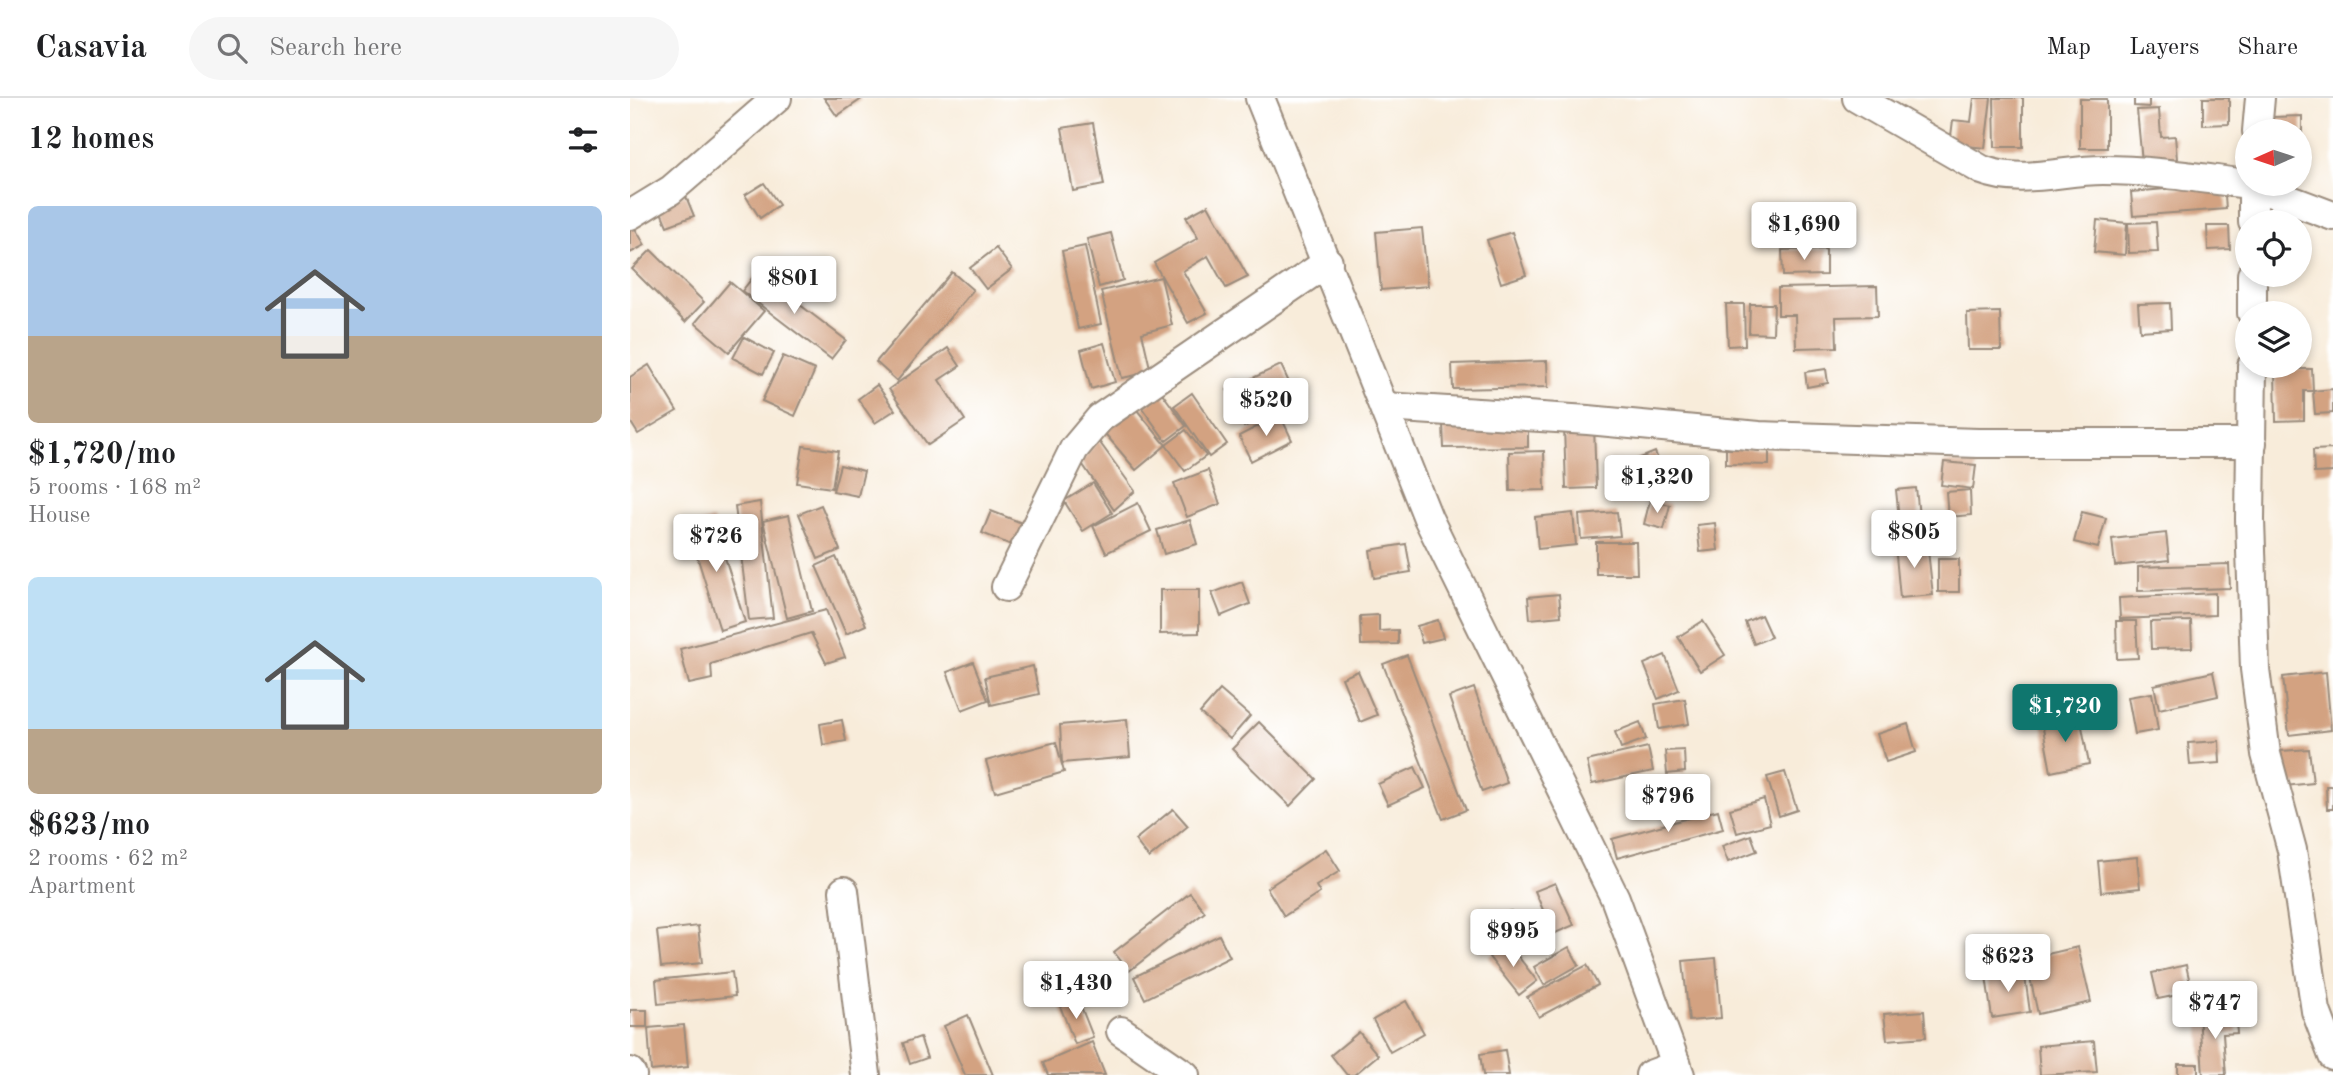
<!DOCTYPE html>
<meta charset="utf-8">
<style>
:root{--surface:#fff;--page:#f6f6f6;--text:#202124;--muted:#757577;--line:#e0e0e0;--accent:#0f766e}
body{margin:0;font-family:"Old Standard TT",serif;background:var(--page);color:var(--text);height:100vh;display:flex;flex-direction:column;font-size:26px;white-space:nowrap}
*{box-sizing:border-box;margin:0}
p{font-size:23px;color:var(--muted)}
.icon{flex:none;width:38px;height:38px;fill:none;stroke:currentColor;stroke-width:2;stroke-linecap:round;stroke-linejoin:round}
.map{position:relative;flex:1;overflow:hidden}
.side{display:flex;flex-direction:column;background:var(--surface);width:630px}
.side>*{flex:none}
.needle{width:46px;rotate:267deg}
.controls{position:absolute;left:1605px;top:21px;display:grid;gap:14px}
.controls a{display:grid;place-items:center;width:77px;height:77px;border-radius:50%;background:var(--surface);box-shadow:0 4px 10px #0003;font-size:35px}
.price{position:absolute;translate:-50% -60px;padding:0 16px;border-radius:7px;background:#fff;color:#222;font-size:23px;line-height:46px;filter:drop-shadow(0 2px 4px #0008)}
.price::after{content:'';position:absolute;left:50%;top:42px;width:21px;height:16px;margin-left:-10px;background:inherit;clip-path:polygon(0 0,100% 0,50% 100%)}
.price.on{background:var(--accent);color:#fff}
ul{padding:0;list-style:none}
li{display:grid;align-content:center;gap:14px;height:371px;padding:0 28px}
li span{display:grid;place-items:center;height:217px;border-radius:10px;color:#555}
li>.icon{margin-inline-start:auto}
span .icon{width:126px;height:126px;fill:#fffc;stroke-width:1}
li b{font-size:30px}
h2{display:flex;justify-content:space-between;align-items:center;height:84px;padding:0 28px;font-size:30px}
header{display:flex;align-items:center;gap:42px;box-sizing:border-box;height:98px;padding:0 35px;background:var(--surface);border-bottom:2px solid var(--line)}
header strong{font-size:33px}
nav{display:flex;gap:38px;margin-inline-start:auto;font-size:24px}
.search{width:490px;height:63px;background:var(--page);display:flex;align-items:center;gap:18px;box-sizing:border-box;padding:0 24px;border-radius:38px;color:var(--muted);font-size:26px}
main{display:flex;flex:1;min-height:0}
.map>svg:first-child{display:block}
.building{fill:#d3a281}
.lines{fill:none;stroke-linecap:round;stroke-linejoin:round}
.minor-casing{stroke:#9a8b7c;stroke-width:32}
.minor{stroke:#fff;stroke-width:28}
</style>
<header>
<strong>Casavia</strong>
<div class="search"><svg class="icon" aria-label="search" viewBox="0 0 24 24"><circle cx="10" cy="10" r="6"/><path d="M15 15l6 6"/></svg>Search here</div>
<nav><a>Map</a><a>Layers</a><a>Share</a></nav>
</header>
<main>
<section class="side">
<h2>12 homes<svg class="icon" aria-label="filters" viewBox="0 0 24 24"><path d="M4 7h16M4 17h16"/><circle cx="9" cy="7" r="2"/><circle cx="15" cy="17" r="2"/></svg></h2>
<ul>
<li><span style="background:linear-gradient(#a9c7e8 60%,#b9a48a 0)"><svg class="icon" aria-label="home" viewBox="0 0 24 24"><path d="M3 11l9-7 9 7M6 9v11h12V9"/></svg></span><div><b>$1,720/mo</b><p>5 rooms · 168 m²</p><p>House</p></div></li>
<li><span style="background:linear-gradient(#bfe0f5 70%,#b9a48a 0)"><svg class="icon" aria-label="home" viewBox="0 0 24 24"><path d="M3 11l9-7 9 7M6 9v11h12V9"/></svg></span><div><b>$623/mo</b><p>2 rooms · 62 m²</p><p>Apartment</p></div></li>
</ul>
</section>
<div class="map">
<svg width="1703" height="977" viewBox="0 0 1703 977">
<rect width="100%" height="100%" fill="#fff"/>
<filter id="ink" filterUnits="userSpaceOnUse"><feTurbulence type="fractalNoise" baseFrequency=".0143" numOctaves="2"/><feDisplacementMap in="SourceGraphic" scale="14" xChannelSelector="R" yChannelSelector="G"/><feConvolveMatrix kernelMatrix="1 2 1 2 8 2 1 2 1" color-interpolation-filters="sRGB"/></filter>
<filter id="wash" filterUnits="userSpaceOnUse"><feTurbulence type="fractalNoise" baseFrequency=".00686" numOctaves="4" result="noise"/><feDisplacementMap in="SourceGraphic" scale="28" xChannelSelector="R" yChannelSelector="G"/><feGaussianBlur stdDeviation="1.57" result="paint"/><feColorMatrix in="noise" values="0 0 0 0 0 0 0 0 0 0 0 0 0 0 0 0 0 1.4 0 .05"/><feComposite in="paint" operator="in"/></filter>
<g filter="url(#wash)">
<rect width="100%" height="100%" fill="#f8ecda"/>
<g id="blocks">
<g class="building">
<polygon points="194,0 233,0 207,18"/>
<polygon points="1344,0 1361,0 1355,50 1320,46 1323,22 1341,24"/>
<polygon points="1364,0 1393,0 1393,49 1365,49"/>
<polygon points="1504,0 1519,0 1519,9 1504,8"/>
<polygon points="1573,0 1599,0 1599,26 1573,27"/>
<rect x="1450" y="1" width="27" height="49"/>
<polygon points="1529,11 1531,39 1545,38 1547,61 1512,64 1507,12"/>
<polygon points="1672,18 1672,37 1670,33 1643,33 1643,19"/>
<polygon points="463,25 474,87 443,93 432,30"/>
<polygon points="134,85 149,107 130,120 115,97"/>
<polygon points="1594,86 1596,111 1503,118 1501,94"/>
<polygon points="55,96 64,118 37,128 28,107"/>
<polygon points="578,107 618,179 596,190 578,158 553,173 577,215 558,225 524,165 568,140 556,119"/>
<polygon points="0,122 15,147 0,155"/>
<polygon points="1467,122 1497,125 1495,157 1464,154"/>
<polygon points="1526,124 1528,154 1499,155 1498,125"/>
<polygon points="1577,128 1599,128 1600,151 1578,152"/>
<polygon points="792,130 798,188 751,192 746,134"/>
<polygon points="882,134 896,177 871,185 857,142"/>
<polygon points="481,135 493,182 469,189 457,141"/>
<polygon points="455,148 471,226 448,231 432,153"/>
<polygon points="366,150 382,171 356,191 340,170"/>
<polygon points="1196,151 1196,177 1153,178 1152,152"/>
<polygon points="21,152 74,204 55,224 2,171"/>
<polygon points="127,174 216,242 201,261 112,193"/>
<polygon points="322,174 343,192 267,283 246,264"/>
<polygon points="531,179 542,227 512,235 521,274 492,280 471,193"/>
<polygon points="100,184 134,213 99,254 65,225"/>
<polygon points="1247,188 1248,218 1206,219 1207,249 1166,250 1165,217 1148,217 1148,190"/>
<polygon points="1540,205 1541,231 1510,233 1508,206"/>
<polygon points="1096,206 1114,206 1115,247 1098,248"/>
<polygon points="1120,206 1144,206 1143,236 1119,235"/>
<polygon points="1370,214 1371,252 1338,252 1337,215"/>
<polygon points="114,239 144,255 133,276 103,260"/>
<polygon points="474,245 485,284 461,291 451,252"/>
<polygon points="318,250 330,268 309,282 335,322 298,347 259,291"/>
<polygon points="153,258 185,272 165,318 132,303"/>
<polygon points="917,263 918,289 823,291 822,266"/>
<polygon points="19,267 47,313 8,336 0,323 0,279"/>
<polygon points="651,267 668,304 614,329 597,292"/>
<polygon points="1196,271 1198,285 1177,289 1175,274"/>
<polygon points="1645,271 1682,271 1683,293 1674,293 1674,322 1646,323"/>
<polygon points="247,287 265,312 245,325 228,301"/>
<polygon points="1703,291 1703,315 1685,316 1683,293"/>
<polygon points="532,295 556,328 536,343 512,310"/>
<polygon points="562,295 597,346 579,359 544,308"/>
<polygon points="502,306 536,347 506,372 472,332"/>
<polygon points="650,317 662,342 621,363 609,338"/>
<polygon points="898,325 898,349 814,350 813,326"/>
<polygon points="964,327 966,390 936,391 934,328"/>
<polygon points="556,332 576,358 555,373 536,347"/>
<polygon points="468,342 505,393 484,412 451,364"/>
<polygon points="173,348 208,353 202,390 167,385"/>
<polygon points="1096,351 1139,351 1139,367 1096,366"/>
<polygon points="1703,351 1703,374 1684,375 1683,352"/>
<polygon points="914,353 915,392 880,393 879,354"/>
<polygon points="1025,354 1036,381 1016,389 1005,362"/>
<polygon points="1314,364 1346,367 1343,391 1311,387"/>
<polygon points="210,367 234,373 228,398 203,393"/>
<polygon points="578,372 590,406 557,419 544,385"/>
<polygon points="463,385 482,415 453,433 434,403"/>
<polygon points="1286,390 1291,437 1271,439 1266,392"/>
<polygon points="1340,392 1341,417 1318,419 1316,394"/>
<polygon points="1020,402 1040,407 1034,431 1014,426"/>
<polygon points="130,404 143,520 119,522 105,408"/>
<polygon points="508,405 521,433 476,455 463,428"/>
<polygon points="191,407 210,452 188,461 169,416"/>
<polygon points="361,413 402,429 393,452 352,435"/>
<polygon points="987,414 990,438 951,441 949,417"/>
<polygon points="1452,414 1476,420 1468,450 1444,444"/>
<polygon points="943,415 946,447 908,451 905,419"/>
<polygon points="159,417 182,513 157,520 133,423"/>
<polygon points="83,421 115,524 90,532 58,429"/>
<polygon points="560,422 567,446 534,456 527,432"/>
<polygon points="1085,425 1088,452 1070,454 1067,427"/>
<polygon points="1536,435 1539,462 1485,468 1482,441"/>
<polygon points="966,444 1006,444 1007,476 966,476"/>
<polygon points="1297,444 1303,497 1270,500 1265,447"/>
<polygon points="776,446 781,474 744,480 740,452"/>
<polygon points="206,459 236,527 216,536 186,468"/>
<rect x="1308" y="461" width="21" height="33"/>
<polygon points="1599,466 1600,490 1508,493 1508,469"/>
<polygon points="612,484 620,506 591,518 582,495"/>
<polygon points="530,492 569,492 569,535 530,536"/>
<polygon points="1585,495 1585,517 1490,521 1489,500"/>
<polygon points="929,496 931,518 900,521 898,499"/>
<polygon points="196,512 215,559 196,565 181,535 81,566 82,581 59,586 50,551"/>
<polygon points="749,517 749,533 768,532 768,546 731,547 730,518"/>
<polygon points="1131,517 1141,539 1124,546 1115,524"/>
<polygon points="808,522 813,540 792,545 787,528"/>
<polygon points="1073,523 1095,557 1070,573 1048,539"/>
<polygon points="1486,523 1506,523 1508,560 1487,561"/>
<polygon points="1561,523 1562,550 1521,551 1520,524"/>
<polygon points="777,557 836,712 813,721 753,566"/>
<polygon points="1035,557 1049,592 1028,601 1014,566"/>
<polygon points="343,564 358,602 332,612 317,574"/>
<polygon points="403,568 409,596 361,607 355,579"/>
<polygon points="728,573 747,617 730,624 712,580"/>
<polygon points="1583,574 1588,598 1529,611 1524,587"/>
<polygon points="1696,574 1701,632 1659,637 1653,579"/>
<polygon points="844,590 877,685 852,694 819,599"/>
<polygon points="590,592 620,618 600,641 570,615"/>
<polygon points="1522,595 1528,632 1505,636 1498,599"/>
<polygon points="1055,601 1059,626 1029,631 1025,606"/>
<polygon points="1450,618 1459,666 1421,674 1412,625"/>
<polygon points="497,621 500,659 432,665 430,627"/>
<polygon points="212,622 216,643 193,647 190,626"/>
<polygon points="629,624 686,681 660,708 602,651"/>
<polygon points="1010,624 1016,641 991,650 985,634"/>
<polygon points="1278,626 1286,654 1256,664 1247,636"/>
<polygon points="1589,643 1590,665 1560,667 1558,645"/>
<polygon points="426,644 434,674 365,694 356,663"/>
<polygon points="1018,649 1023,673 962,686 957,663"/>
<polygon points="1679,651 1683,685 1655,688 1651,653"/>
<polygon points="1054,652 1055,674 1037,676 1035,653"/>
<polygon points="785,669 795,690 758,707 748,686"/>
<polygon points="1155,674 1167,712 1149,718 1137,679"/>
<polygon points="1696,688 1703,688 1703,711 1697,711"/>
<polygon points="1134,701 1140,726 1107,735 1100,711"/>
<polygon points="543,711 558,728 519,760 505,742"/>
<polygon points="1088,712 1093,731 987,760 982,741"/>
<polygon points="1121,737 1127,753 1098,764 1092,748"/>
<polygon points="696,751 710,773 686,788 690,795 654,818 637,790"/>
<polygon points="1507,759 1510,790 1471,794 1468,763"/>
<polygon points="925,785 944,827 923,836 905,793"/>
<polygon points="560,795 575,814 499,873 484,854"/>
<polygon points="881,813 887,837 856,845 850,821"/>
<polygon points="68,828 72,865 31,869 27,833"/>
<polygon points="589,837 600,859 515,901 504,879"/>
<polygon points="878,845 907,883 889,897 859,859"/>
<polygon points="939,849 949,867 914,887 904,869"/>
<polygon points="1448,849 1461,904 1408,916 1396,861"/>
<polygon points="1086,860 1091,920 1059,923 1053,863"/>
<polygon points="957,867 968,887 909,919 897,899"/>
<polygon points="1556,867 1562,894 1528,901 1522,875"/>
<polygon points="1394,872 1400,914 1362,920 1356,878"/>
<polygon points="102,874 105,898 28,906 26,882"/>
<polygon points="448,901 463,939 445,946 430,908"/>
<polygon points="776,903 794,935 760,954 743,922"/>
<rect x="0" y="912" width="17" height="17"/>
<polygon points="1294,913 1296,939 1257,942 1254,916"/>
<polygon points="1605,914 1607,935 1593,936 1596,977 1573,977 1569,916"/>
<polygon points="338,917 363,977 335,977 314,928"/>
<polygon points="54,927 58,969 21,973 18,930"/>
<polygon points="729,934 748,957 724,977 717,977 701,957"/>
<polygon points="290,939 297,960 280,966 273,945"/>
<polygon points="1464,943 1467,974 1410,977 1408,948"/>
<polygon points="462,944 475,977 418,977 413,965"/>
<polygon points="875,952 879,977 853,977 850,956"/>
<rect x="1548" y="966" width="20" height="11"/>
</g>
</g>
</g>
<g filter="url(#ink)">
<use href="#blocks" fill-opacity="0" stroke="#9a8b7c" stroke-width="2"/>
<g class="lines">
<g class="minor-casing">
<g id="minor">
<polyline points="630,0 798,420 985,800 1050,977"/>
<path d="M1227 0 1352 72C1391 87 1432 72 1473 72 1521 72 1569 80 1617 86"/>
<polyline points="1627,33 1630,0"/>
<polyline points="1618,86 1703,118"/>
<polyline points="0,117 41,92 147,0"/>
<polyline points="1623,124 1623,86"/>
<polyline points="1622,215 1622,177"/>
<polyline points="1622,268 1620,422 1625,571 1636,656 1662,752 1686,913 1703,958"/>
<polyline points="755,309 958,322 1129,338 1348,345 1622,345"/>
<polyline points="376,489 444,351 470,320 698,164"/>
<polyline points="214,793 236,977"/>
<polyline points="491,933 555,977"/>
<polyline points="0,974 2,977"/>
<polyline points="1020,977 1047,967"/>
</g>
</g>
<use href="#minor" class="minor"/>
</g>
</g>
</svg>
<div class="controls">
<a><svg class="needle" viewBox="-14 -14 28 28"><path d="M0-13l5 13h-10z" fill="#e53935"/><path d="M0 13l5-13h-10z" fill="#757577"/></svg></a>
<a><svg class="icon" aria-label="locate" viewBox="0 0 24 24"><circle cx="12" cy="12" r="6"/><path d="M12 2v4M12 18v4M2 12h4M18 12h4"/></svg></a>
<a><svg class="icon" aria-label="layers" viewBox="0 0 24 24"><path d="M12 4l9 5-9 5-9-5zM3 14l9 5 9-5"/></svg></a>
</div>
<b class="price" style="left:1174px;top:164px">$1,690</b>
<b class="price" style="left:164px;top:218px">$801</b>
<b class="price" style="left:636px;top:340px">$520</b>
<b class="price" style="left:1027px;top:417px">$1,320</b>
<b class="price" style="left:1284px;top:472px">$805</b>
<b class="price" style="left:86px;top:476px">$726</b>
<b class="price on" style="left:1435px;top:646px">$1,720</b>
<b class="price" style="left:1038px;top:736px">$796</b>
<b class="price" style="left:883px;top:871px">$995</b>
<b class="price" style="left:1378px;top:896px">$623</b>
<b class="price" style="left:446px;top:923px">$1,430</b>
<b class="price" style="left:1585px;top:943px">$747</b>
</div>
</main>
